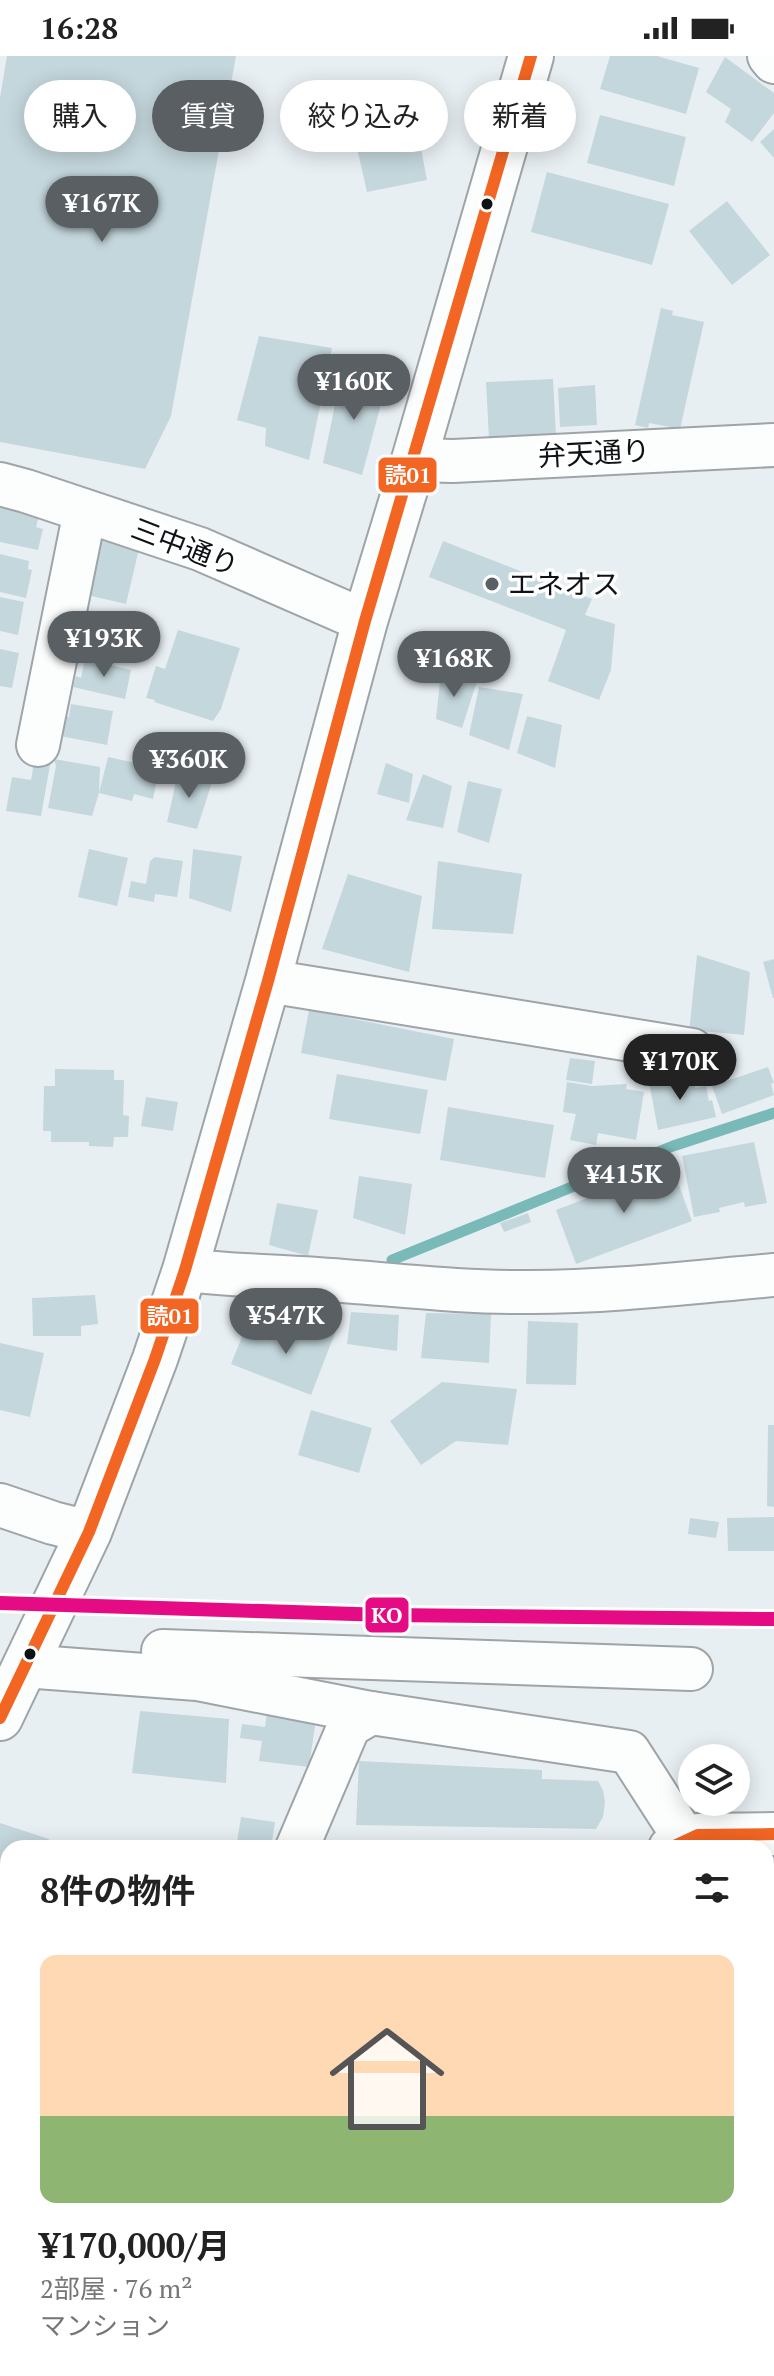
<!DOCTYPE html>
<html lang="ja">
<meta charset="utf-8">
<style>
:root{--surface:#fff;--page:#f2f2f2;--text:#222;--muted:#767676;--accent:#5a5f63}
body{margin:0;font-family:"PT Serif","Noto Sans JP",serif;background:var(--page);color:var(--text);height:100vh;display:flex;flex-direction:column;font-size:30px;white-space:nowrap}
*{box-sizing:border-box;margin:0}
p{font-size:26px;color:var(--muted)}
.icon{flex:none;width:44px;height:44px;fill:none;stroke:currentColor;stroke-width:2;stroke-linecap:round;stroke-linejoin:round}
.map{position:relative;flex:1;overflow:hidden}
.details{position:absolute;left:0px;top:1784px;width:774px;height:536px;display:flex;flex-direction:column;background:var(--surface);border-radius:24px 24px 0 0;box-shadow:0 4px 20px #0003}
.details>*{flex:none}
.banner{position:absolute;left:24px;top:24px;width:726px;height:72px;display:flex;gap:16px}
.tools{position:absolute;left:678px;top:1688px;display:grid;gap:16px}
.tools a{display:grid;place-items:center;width:72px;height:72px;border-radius:50%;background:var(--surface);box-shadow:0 4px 20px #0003;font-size:40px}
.price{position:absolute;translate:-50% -68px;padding:0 18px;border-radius:28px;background:var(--accent);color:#fff;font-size:26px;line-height:52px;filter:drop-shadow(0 2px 4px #0008)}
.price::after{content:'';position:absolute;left:50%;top:48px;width:24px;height:18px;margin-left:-12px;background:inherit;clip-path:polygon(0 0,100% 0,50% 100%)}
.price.active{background:#222;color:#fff}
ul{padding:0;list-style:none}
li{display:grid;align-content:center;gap:16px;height:424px;padding:0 40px}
li span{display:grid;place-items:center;height:248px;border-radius:16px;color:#555}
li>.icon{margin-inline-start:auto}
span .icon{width:144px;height:144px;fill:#fffc;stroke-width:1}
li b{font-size:34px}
h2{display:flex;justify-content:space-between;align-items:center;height:96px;padding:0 40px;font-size:34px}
.chip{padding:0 28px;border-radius:36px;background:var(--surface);box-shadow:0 4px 20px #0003;font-size:28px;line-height:72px}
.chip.active{background:var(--accent);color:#fff}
.status{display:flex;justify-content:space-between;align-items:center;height:56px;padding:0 40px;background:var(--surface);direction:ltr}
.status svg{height:22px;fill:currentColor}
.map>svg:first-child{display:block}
.green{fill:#ccd0e9}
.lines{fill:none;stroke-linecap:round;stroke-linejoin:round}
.stream{stroke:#79bab8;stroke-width:11}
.building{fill:#c4d7dc}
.minor-casing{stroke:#9ea4a7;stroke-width:46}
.major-casing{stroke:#9ea4a7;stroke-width:48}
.minor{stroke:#fcfdfd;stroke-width:42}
.major{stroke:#fcfdfd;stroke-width:44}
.bus-1-casing{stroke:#fff;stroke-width:18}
.bus-1{stroke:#f26522;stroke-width:12}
.rail-1-casing{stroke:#fff;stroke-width:20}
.rail-1{stroke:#e50b84;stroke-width:14}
.bus-dot{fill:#0e1215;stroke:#fff;stroke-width:3}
.poi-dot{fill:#5a5f63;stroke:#fff;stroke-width:3}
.labels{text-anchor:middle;stroke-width:7;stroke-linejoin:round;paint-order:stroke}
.street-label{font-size:28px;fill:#0e1215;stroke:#fff}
.poi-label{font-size:28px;fill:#0e1215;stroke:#fff;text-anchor:start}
.line-badge{stroke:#fff;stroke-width:3}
.badge-label{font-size:22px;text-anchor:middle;font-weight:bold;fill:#fff}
</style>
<div class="status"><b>16:28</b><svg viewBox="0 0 49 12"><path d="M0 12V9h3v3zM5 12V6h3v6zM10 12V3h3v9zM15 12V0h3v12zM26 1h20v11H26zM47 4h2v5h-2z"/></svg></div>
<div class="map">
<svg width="774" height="2320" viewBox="0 0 774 2320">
<rect width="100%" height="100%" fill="#e8eff3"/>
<polygon class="green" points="766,1801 774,1801 774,1845 766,1851"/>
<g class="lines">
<polyline class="stream" points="392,1204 673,1090 774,1057"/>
</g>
<g class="building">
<polygon points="7,0 236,0 171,360 145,413 0,386 0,42"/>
<polygon points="610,0 657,0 699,12 686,58 600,33"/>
<polygon points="725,1 774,37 774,57 752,86 725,66 731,53 706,36"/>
<polygon points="600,59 686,81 674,130 587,107"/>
<polygon points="416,66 427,124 367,136 354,79"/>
<polygon points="774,73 774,102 760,86"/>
<polygon points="547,116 669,148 652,209 531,176"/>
<polygon points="727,145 770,199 732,229 689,175"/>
<polygon points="661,252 673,255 672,259 704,266 680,373 649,367 648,372 635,369"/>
<polygon points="259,280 332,292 309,404 265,390 266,372 237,364"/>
<polygon points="342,315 387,326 362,419 323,407"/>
<polygon points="553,323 556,380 489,383 486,326"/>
<polygon points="595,329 597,369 560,371 558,332"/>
<polygon points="0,450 39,459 36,471 43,473 38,494 0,486"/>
<polygon points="100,484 139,493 126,548 87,539"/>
<polygon points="443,485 592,543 585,559 615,568 611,614 599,644 548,625 566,574 429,521"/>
<polygon points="0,498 29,505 28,513 32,514 26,542 0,536"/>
<polygon points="0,541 24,546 18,579 0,575"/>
<polygon points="106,556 157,565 151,601 85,589 89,566 104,569"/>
<polygon points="178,574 240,592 221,653 213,665 154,646 155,644 146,642 156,610 165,613"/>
<polygon points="0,593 19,597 12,632 0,630"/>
<polygon points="85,603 131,614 125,643 73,631 76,620 81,622"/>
<polygon points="441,616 477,625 462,672 436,663"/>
<polygon points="479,631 523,638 509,694 469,679"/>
<polygon points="71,648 113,655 107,689 60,680 64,660 69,661"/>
<polygon points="527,660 562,669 555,712 517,697"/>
<polygon points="108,701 159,712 153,743 134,738 132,745 99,737 92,760 48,752 56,710 54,703 100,711 99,737"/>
<polygon points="34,706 50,709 41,760 6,755 12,721 31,724"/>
<polygon points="386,707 413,718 409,747 377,738"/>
<polygon points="178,717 213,723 197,773 167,766"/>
<polygon points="423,718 452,730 443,772 406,764"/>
<polygon points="468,725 502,733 489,787 457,776"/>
<polygon points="89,793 128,802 117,850 78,841"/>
<polygon points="193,793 242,800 231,856 189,842"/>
<polygon points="155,801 183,805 177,841 155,838 154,846 128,841 131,825 146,828 150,805"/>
<polygon points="438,805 522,818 513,878 432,873"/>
<polygon points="348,818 422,840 409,916 322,893"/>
<polygon points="697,899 750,916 744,979 701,975 701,978 689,977"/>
<polygon points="774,903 774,942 773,942 763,906"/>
<polygon points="309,954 454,983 446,1025 301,997"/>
<polygon points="570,1002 595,1005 592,1028 566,1024"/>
<polygon points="768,1011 774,1027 771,1028 774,1039 722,1058 712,1030"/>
<polygon points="55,1013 114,1014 114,1024 124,1024 123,1059 129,1060 128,1081 114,1081 113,1091 89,1090 89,1086 51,1086 51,1075 43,1075 44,1030 55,1030"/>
<polygon points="337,1018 428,1034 420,1078 329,1063"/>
<polygon points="692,1018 695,1032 706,1030 709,1045 712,1044 716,1061 658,1074 649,1026"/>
<polygon points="567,1026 592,1030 627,1028 626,1033 644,1036 636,1084 598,1077 596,1089 570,1084 576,1058 563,1056"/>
<polygon points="146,1041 178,1046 173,1075 141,1070"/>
<polygon points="448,1051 554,1069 545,1122 440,1104"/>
<polygon points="754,1086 767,1147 745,1151 744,1146 719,1152 720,1156 694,1161 682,1100"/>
<polygon points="672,1110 692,1165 576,1208 556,1154"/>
<polygon points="359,1120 412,1128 405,1179 353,1162"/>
<polygon points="277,1147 318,1154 308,1200 269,1189"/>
<polygon points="528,1157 531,1166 504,1176 500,1167"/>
<polygon points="95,1239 98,1268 81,1270 81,1280 33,1280 32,1242"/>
<polygon points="351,1256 399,1259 397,1295 347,1288"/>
<polygon points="426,1257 491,1258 489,1307 421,1302"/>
<polygon points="302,1264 335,1277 311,1339 231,1308 246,1271 292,1288"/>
<polygon points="528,1265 578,1267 576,1329 526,1328"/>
<polygon points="0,1287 44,1297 30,1361 0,1354"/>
<polygon points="442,1326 517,1333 508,1389 456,1385 421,1409 390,1365"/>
<polygon points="311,1354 372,1372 359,1417 298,1399"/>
<polygon points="768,1369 774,1369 774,1451 767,1450"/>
<polygon points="774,1461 774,1495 728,1495 727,1462"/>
<polygon points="690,1462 719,1466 716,1482 688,1478"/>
<polygon points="140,1655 229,1663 226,1727 132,1717"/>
<polygon points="267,1656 316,1663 309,1711 259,1705 262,1685 240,1682 242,1668 265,1671"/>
<polygon points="359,1705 542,1714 542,1723 598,1725 603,1734 605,1746 603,1761 596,1773 356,1769"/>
<polygon points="241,1761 275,1766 271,1792 236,1792"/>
<polygon points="0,1767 49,1783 46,1792 8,1792 8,1903 0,1900"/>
<polygon points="52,2312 123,2312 122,2320 51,2320"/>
</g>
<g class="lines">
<g class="minor-casing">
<g id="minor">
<polyline points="769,0 774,6"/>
<polyline points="414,404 453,405 774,389"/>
<polyline points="0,428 26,435 200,493 365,565"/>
<polyline points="38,689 85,455"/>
<polyline points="268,925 692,994"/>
<path d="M185 1214C234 1220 282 1220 331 1224 398 1229 464 1237 531 1236 612 1236 693 1226 774 1219"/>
<polyline points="0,1449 53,1467 89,1476"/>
<polyline points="163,1595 691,1613"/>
<polyline points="24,1610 197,1623 371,1657 629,1696 685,1783"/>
<polyline points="297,1792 349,1670 371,1657"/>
<polyline points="670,1792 698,1779 774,1778"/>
<polyline points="766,1896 774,1908"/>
<polyline points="0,1970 8,1971"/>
<polyline points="0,2244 8,2246"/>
<polyline points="278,2312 325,2320"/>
<polyline points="24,2320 26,2312"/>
<polyline points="478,2320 478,2312"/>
</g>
</g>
<g class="major-casing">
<polyline id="major" points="0,1662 89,1476 155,1303 185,1214 268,925 365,565 414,404 531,0"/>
</g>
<use href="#minor" class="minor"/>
<use href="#major" class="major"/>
<g class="bus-1-casing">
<g id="bus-1">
<polyline points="0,1662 89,1476 155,1303 185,1214 268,925 365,565 531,0"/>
<polyline points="670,1792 698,1779 774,1778"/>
</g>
</g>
<use href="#bus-1" class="bus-1"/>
<g class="rail-1-casing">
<polyline id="rail-1" points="0,1547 387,1559 774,1563"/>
</g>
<use href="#rail-1" class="rail-1"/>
</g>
<g class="bus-dot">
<circle cx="487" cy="148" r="7"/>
<circle cx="30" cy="1598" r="7"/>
</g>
<circle class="poi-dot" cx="492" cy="528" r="8"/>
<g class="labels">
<g class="street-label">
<text transform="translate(594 397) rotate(-3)" y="10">弁天通り</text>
<text transform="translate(185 491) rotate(21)" y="10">三中通り</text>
</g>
<g class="poi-label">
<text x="508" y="538">エネオス</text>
</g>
</g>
<g class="line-badge">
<rect x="377" y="400" width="61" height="38" rx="8" fill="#f26522"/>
<rect x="139" y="1241" width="61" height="38" rx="8" fill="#f26522"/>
<rect x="364" y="1540" width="46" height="38" rx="8" fill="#e50b84"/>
</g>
<g class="badge-label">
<text x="408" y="427">読01</text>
<text x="170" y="1268">読01</text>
<text x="387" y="1567">KO</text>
</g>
</svg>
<div class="tools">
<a><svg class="icon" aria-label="layers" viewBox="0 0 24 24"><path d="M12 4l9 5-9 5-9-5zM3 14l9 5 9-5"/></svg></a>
</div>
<b class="price" style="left:102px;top:188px">¥167K</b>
<b class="price" style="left:354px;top:366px">¥160K</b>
<b class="price" style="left:104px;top:623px">¥193K</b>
<b class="price" style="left:454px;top:643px">¥168K</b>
<b class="price" style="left:189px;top:744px">¥360K</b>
<b class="price active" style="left:680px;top:1046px">¥170K</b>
<b class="price" style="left:624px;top:1159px">¥415K</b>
<b class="price" style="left:286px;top:1300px">¥547K</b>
<div class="banner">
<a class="chip">購入</a>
<a class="chip active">賃貸</a>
<a class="chip">絞り込み</a>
<a class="chip">新着</a>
</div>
<section class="details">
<h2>8件の物件<svg class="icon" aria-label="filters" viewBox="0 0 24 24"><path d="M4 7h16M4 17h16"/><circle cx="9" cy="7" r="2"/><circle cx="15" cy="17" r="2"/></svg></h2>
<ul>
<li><span style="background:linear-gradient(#ffd9b3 65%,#8fb573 0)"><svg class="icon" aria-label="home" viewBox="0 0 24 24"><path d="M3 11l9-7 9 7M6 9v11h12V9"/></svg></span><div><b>¥170,000/月</b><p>2部屋 · 76 m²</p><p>マンション</p></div></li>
</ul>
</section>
</div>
